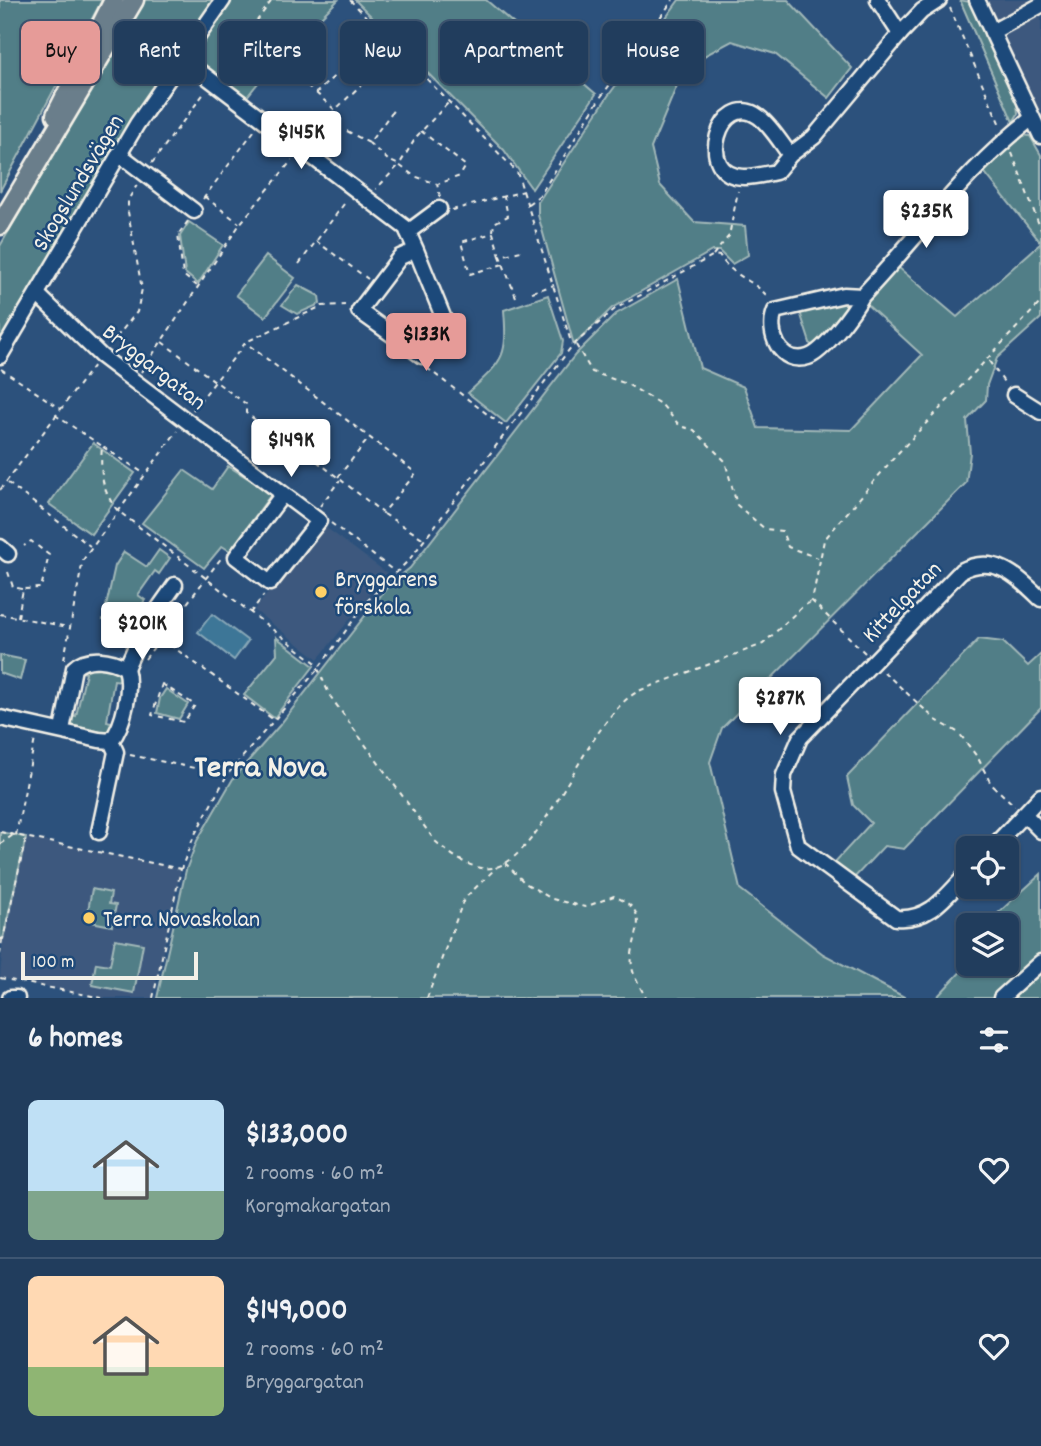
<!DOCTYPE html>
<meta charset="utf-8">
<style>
:root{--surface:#213d5d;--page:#294463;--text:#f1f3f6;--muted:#a2aebc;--line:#3e5672;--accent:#e69b98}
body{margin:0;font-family:Dekko,sans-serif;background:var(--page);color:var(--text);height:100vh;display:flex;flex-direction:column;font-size:26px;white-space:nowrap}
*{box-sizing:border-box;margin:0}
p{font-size:23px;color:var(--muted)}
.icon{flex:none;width:38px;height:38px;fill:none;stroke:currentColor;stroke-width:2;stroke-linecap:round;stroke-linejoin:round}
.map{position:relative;height:998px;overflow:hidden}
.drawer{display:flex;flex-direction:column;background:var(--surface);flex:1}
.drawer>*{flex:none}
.banner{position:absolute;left:21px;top:21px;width:999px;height:63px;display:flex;gap:14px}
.fabs{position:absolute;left:956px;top:836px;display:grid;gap:14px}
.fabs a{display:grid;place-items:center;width:63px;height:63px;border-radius:10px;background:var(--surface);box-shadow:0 2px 5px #0004,0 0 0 2px var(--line);font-size:35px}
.scale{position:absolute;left:21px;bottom:18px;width:177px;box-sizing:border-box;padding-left:7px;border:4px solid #f4f1e8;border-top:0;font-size:19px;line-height:24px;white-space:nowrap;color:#f4f1e8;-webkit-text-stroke:5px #1f4a7a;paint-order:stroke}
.price{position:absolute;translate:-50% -60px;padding:0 16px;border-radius:7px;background:#fff;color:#222;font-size:23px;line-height:46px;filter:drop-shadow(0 2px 4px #0008)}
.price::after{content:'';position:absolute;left:50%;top:42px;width:21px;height:16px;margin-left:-10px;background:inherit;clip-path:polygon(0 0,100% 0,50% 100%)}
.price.active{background:var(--accent);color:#111}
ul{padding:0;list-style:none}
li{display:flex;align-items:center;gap:21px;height:175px;padding:0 28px}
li+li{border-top:2px solid var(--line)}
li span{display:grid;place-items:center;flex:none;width:196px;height:140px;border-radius:10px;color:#555}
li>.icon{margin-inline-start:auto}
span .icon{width:84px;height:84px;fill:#fffc;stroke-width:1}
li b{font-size:30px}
h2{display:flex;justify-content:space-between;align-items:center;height:84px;padding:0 28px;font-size:30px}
.pill{padding:0 24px;border-radius:10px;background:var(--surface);box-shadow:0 2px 5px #0004,0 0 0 2px var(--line);font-size:24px;line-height:63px}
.pill.active{background:var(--accent);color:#111}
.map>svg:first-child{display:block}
.built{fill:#3c597e}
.green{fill:#517e87;stroke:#a2b8b8;stroke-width:2}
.water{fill:#3e7697;stroke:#87a7b7;stroke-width:2}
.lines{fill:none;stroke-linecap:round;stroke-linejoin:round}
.minor-casing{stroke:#f4f1e8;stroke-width:19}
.major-casing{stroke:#f4f1e8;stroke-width:23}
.path{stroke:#f4f1e8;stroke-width:2;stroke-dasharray:5 5;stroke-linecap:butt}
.minor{stroke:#1f4a7a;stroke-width:14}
.major{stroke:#6b7e8b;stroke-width:18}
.poi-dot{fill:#ffd166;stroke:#1f4a7a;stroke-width:2.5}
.labels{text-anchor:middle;stroke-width:5;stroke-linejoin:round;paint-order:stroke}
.street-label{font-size:24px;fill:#f4f1e8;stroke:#1f4a7a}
.poi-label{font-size:24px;fill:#f4f1e8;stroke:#1f4a7a;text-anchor:start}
.district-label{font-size:32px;font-weight:bold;fill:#f4f1e8;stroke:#1f4a7a}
</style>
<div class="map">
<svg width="1041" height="998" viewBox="0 0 1041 998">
<rect width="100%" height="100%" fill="#2c517c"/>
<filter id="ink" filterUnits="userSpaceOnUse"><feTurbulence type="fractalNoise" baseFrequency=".0143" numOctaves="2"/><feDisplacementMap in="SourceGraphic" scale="14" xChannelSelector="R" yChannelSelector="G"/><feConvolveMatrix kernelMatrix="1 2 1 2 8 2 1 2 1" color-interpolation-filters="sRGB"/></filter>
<g filter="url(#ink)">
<g class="built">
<polygon points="983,0 1041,0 1041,111 1036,115"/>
<polygon points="324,526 387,573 318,659 254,610"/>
<polygon points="26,837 181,869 153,998 102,998 0,978 3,939"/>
</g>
<g class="green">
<polygon points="0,0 102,0 0,191"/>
<path d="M145 0H215C135 108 69 225 0 340V246Z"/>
<polygon points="230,0 338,0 287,51 273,37 252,61 265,74 246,98 198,61 195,49"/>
<polygon points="355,0 486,0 596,94 532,189 504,150"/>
<polygon points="679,0 788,0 852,68 829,98 775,54 732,41 685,66 651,148 660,185 694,222 745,226 748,255 732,264 719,251 712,251 612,308 574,345 538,215 538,202 608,96"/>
<polygon points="960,0 970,2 1017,104 1018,114 1013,122"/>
<polygon points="1020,135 1030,136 1041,155 1041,318 997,358 987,385 986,400 967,420 970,453 966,483 722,728 710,762 740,889 823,954 906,998 157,998 186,870 197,841 234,777 279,726 389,585 410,568 575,355 616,314 678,279 700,368 744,387 758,428 851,430 922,355 864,302 898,267 957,317 1041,243 982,169"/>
<polygon points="189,222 223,245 198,284 185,273 180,236"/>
<polygon points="266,256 295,278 265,317 236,295"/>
<polygon points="298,285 319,296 320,304 297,314 282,305"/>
<path d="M548 295 563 341 561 353 506 423 468 393C503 360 508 359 504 310Z"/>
<polygon points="842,300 848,302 845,310 815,346 811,346 800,312"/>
<polygon points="93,443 135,473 91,534 49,504"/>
<polygon points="228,466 272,493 230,551 222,546 204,568 142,523 184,470 212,489"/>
<polygon points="159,550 170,558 159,574 155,571 138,595 145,600 127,625 103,620 115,566 124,552 147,567"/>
<polygon points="276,637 314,666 274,718 244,695 277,654"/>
<polygon points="979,639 1003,642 1028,666 1041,654 1041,708 904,849 884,846 854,878 833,864 871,823 853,805 847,777"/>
<polygon points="0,655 25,660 20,680 0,673"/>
<polygon points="91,664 120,671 122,681 114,680 107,721 115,723 106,733 70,725 68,714 76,716 86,673 77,671"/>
<polygon points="166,689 188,704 179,719 157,713 160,698"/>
<polygon points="0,832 26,837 3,939 0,938"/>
<polygon points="1041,874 1041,953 993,998 936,998 968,964 1006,964 1006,926 984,926"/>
<polygon points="92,889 111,893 109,904 116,905 112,926 86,921"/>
<polygon points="115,939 143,944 134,993 92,985 96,963 110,965"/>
<polygon points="1041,973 1041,998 1013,998"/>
</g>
<polygon class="water" points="212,614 248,641 234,660 198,632"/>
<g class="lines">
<g class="minor-casing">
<g id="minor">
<polyline points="878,0 900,34"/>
<polyline points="977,0 1041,136"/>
<polyline points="992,32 1041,5"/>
<polyline points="182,58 406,228 416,250 400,257 359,311 422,356 446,324 416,250"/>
<polyline points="119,154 194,211"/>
<path d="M790 155C781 143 771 126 759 117 720 88 693 177 744 177 754 177 766 174 776 172L790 155 814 137 900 34 922 11 939 0"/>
<polyline points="408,232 439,209"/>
<polyline points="37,294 101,356 319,521 270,583 236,557 283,494"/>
<path d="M862 296C854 311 824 352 808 357 780 366 766 332 775 311L844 295 862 296C918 237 966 169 1031 119"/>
<polyline points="0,356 137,124 223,0"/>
<polyline points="1014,395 1041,412"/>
<polyline points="0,547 8,554"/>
<polyline points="126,668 144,629 175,585"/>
<path d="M0 718 99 740 111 741C124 725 132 688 126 668 111 659 87 655 74 668L62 730"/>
<polyline points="1024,814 1041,831"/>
<polyline points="99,832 116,752 111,741"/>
<polyline points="991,849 1041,796"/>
<path d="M968 873C946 896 930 921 896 918L798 846 783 792 784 775 800 738 961 571C995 553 1018 577 1041 599"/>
<polyline points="10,998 17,998"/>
<polyline points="1001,998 1041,962"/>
</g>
</g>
<g class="major-casing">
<g id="major">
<polyline points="56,115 114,0"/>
<polyline points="0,225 134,0"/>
</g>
</g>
<g class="path">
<polyline points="350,0 517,172 572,345"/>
<polyline points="950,8 1000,125"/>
<polyline points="353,60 357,62 387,38"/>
<polyline points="221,70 272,0"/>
<polyline points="292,73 316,93 352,60 338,45"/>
<polyline points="316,93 335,110 398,49"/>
<polyline points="347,131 369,143 395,108"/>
<polyline points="421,131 466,166 460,176 438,184"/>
<polyline points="308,136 334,111"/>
<polyline points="369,143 388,160 399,165 376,189"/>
<polyline points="1012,153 1041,230"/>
<polyline points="152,163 205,92"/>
<polyline points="205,197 239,223"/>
<polyline points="440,197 437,184 414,176 399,165 417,136 449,102"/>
<polyline points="203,199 254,131"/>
<polyline points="528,204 540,195 600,98 673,0"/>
<polyline points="452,210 524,191"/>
<polyline points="188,221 178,235 183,275 197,286"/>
<polyline points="493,231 494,223 508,216 504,197"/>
<polyline points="316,241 368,279"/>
<polyline points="713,255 729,236 738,191"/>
<polyline points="500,256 493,233 461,242 470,274 503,264"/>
<polyline points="299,264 347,200"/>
<polyline points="532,292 554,285"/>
<polyline points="516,297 500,256 521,251"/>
<polyline points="162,342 246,404 246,413 294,449 304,451 383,513 416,473 246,343"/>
<polyline points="110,345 137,312 142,289 128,212 128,200 137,185"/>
<polyline points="576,345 592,372 627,384 662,405 680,426 694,430 725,461 737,505 765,529 782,531 788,547 818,558"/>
<polyline points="989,361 1006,385"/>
<polyline points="427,368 508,430"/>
<polyline points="1,369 60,408"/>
<polyline points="141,372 240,224 292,160"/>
<polyline points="193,410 246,342 322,306 345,305"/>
<path d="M55 415 102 446C100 472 101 489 117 510L315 662 330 696 435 841C449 853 462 864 481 868 540 879 584 715 641 690L763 644 802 607 812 601"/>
<polyline points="103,447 145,474"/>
<polyline points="338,477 369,438"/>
<polyline points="8,483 90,546"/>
<polyline points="0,490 94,365"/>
<polyline points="320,506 340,480"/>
<polyline points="384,514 424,539"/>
<polyline points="331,523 394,571"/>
<polyline points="8,572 13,587 22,589"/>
<polyline points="250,613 264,595"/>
<polyline points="0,614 68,627"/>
<polyline points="18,617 23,589 41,588 49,555 31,541 24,546"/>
<polyline points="162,639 274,720"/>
<polyline points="865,653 812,601 824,540 898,453 1041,302"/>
<polyline points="64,659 83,560 177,431"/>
<polyline points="145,659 222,557"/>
<polyline points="884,672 936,720 959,733 978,758 991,784 1015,806"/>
<polygon points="162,684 195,705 184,722 152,715"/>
<polyline points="130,755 224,774"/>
<polyline points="0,832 181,869"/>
<polyline points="16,835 35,739"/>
<polyline points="0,844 13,835"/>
<path d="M505 863 525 883 552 899 585 907 614 896C657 914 628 936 632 967 634 978 641 988 646 998"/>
<polyline points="0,939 3,939 26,838"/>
<polyline points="0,954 2,940"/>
<polyline points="0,978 102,998"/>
<path d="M153 998 181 869 194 836 227 775 318 669 368 600 409 560 572 346 615 309 714 255 720 256C732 277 756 280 769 299"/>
<polyline points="427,998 464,899 497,867"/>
</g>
<use href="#minor" class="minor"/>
<use href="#major" class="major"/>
</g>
</g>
<g class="poi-dot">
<circle cx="321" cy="592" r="7"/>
<circle cx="89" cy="918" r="7"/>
</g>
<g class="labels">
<g class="street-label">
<text transform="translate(77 182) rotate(-59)" y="8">Skogslundsvägen</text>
<text transform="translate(155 366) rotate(38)" y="8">Bryggargatan</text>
<text transform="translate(901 601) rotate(-46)" y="8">Kittelgatan</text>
</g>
<g class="poi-label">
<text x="335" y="586">Bryggarens<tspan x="335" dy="28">förskola</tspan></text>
<text x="103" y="926">Terra Novaskolan</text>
</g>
<g class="district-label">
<text x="260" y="776">Terra Nova</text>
</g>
</g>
</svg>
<div class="fabs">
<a><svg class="icon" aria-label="locate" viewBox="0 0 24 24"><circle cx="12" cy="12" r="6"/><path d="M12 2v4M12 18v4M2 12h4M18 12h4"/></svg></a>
<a><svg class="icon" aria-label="layers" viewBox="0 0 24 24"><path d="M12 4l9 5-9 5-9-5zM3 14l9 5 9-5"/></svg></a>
</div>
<div class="scale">100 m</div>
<b class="price" style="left:301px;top:171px">$145K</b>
<b class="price" style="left:926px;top:250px">$235K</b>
<b class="price active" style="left:426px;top:373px">$133K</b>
<b class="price" style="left:291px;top:479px">$149K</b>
<b class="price" style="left:142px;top:662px">$201K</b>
<b class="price" style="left:780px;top:737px">$287K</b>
<div class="banner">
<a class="pill active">Buy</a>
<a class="pill">Rent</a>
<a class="pill">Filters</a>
<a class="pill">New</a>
<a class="pill">Apartment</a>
<a class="pill">House</a>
</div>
</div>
<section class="drawer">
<h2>6 homes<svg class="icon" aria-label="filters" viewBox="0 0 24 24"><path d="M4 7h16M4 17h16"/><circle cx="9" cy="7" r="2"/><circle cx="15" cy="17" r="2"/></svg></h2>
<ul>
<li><span style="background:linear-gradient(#bfe0f5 65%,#7fa58c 0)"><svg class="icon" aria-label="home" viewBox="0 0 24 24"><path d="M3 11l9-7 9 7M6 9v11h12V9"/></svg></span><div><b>$133,000</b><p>2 rooms · 60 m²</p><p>Korgmakargatan</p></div><svg class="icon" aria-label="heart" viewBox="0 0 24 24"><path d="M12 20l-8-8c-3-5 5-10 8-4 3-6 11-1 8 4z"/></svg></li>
<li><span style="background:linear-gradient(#ffd9b3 65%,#8fb573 0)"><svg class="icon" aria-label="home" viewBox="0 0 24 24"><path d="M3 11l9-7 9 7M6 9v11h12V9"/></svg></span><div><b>$149,000</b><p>2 rooms · 60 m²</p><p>Bryggargatan</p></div><svg class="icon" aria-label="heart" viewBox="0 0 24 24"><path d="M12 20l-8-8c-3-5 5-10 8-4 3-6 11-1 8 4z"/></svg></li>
</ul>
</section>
